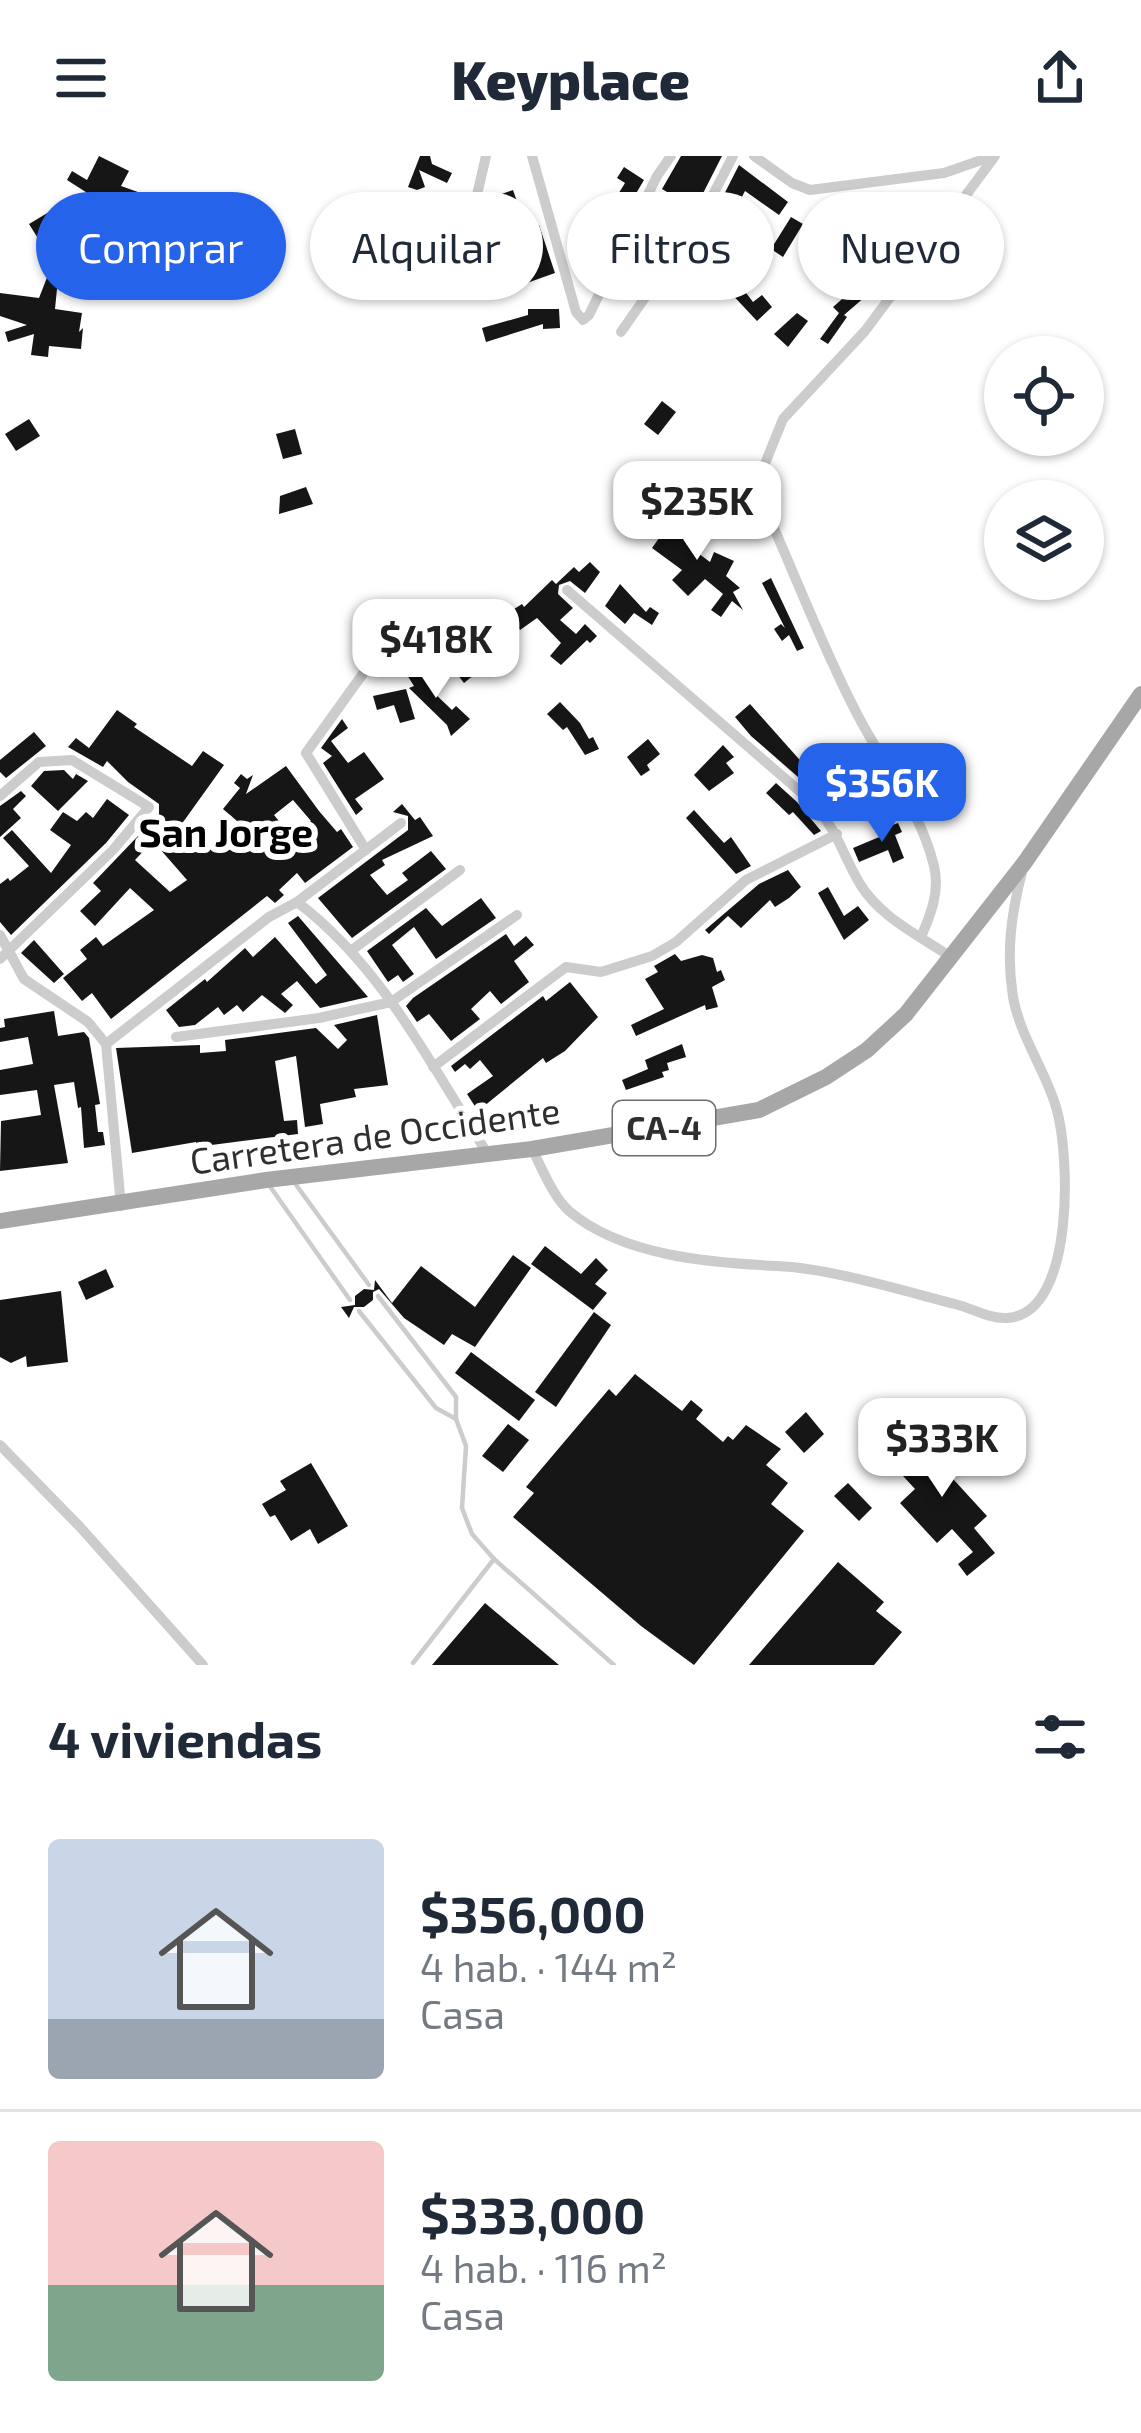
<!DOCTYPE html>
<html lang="es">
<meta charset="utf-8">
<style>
:root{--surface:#fff;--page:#f6f6f7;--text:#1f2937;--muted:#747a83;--line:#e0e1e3;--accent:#2563eb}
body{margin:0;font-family:"Exo 2",sans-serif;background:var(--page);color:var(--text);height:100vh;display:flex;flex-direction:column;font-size:45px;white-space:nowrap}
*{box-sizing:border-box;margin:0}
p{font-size:39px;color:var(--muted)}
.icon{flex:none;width:66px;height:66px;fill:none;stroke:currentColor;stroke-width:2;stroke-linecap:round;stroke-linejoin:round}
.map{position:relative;height:1509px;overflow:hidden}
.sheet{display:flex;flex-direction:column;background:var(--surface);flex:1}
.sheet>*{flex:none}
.guide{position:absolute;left:36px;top:36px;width:1071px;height:108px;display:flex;gap:24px}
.buttons{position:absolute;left:984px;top:180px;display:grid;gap:24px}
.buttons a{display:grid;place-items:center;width:120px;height:120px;border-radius:50%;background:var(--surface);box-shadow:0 3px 9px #0004;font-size:60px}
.price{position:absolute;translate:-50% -102px;padding:0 27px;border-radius:24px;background:#fff;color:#222;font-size:39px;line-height:78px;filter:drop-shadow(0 3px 6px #0008)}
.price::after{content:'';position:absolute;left:50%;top:72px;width:36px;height:27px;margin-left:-18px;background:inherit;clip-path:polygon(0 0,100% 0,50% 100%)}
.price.selected{background:var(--accent);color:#fff}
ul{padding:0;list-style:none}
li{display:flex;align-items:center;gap:36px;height:300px;padding:0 48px}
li+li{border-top:3px solid var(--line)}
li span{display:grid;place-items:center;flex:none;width:336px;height:240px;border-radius:12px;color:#555}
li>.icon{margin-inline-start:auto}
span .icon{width:144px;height:144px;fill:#fffc;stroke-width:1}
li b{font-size:51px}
h2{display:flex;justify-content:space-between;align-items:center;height:144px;padding:0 48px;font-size:51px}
.tag{padding:0 42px;border-radius:54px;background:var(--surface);box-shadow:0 3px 9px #0004;font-size:42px;line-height:108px}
.tag.selected{background:var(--accent);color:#fff}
header{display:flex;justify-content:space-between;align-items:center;height:156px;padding:0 48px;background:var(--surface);font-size:54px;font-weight:800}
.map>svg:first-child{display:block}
.building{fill:#161616;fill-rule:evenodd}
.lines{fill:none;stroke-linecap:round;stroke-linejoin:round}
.service{stroke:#ccc;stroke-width:4.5}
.minor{stroke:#ccc;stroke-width:10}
.primary{stroke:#a7a7a7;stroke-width:16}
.labels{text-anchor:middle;stroke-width:12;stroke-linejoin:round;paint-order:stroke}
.shield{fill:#fff;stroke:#6d6d6d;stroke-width:3}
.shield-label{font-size:33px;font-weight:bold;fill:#2f2f2f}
.street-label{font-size:36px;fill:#2f2f2f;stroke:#fff}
.neighbourhood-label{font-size:39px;font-weight:bold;fill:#000;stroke:#fff}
</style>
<header><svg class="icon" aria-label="menu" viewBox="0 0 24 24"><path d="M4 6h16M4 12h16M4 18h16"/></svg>Keyplace<svg class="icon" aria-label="share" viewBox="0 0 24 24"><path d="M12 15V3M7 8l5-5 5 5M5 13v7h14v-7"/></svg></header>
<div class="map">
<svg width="1141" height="1509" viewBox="0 0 1141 1509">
<rect width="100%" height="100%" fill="#fff"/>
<g class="building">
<polygon points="99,0 129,15 121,30 152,41 140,75 123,68 131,48 95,36 92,40 67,24 72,15 87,24"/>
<polygon points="420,0 430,0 432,8 452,17 447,27 419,14 425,31 417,34 408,31"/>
<polygon points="681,0 722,0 694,55 633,142 618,130 674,46 670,44 672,39 662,33"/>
<polygon points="739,9 788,46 779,59 745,35 734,56 727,52 721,66 712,62"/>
<polygon points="624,11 644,24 612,78 608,76 593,95 580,85 603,54 607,56 625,27 617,22"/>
<polygon points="513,34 526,72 514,75 507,54 478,63 474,48"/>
<polygon points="69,44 79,60 77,73 51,70 58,85 44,92 29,68"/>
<polygon points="351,49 364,59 340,88 329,80"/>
<polygon points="791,61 803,68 783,101 771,93"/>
<polygon points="539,69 555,117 507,134 496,109 489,110 483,85 499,81 507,111 537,104 527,73"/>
<polygon points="886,80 897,87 889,99 894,102 877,135 873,134 844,159 847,161 828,188 820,183 839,157 833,151 858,129 869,108 863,105 872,90 877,93"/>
<polygon points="48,119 58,123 55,153 82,157 79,176 83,172 81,193 49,190 48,201 31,199 34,178 8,186 5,176 27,169 0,160 0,137 39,142"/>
<polygon points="737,125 753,146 762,139 772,151 757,165 727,133"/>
<polygon points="528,153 559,153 560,172 543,173 543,168 486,186 482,172 528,159"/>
<polygon points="797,157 808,165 788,191 774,178"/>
<polygon points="662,245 676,256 658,279 644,268"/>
<polygon points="29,263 40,280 16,295 5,278"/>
<polygon points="295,273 302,298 283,303 276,278"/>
<polygon points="306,331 313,348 279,358 280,340"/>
<polygon points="688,354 703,364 686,388 710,406 714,396 734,405 726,420 740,432 733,436 743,454 732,445 721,461 711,454 723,438 705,423 688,440 672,424 682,414 652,392 664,375 670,379"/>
<polygon points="590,406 600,416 585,437 570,425 559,429 558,438 573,452 560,464 576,478 585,468 597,480 590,487 587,484 561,509 550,500 561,487 537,462 520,474 508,457 522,448 524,451 552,424 556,428 574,411 579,416"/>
<polygon points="771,422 804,492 797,495 789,479 782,485 774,473 781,468 785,472 762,427"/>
<polygon points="620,428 646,456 650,451 659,457 652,469 634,457 625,468 605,450"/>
<polygon points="488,493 505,514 496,521 486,509 464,527 457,518"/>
<polygon points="420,511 438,530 432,535 452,554 456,550 470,563 451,580 447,569 409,532 414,530 407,519"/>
<polygon points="406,533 415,563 400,567 394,549 377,554 373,540"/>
<polygon points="560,546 580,567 589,583 593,581 599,593 585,599 567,571 563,574 547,558"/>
<polygon points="750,548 814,620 806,628 751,580 735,561"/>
<path d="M117 554 137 568 134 571 192 610 203 595 224 609 181 669 193 678 199 671 220 692 244 671 223 653 240 632 234 627 241 618 247 623 253 619 246 638 286 610 319 655 337 676 341 673 353 691 305 727 297 717 279 734 284 739 275 747 267 740 111 863 92 837 82 845 63 822 87 803 80 794 96 781 103 790 154 754 130 732 95 770 80 755 101 735 93 727 159 658V648L128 626 107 605 103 611 68 591 76 582 89 592ZM293 644 311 665 292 681 274 659ZM153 685 187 724 170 736 135 704Z"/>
<polygon points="342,563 348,572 331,585 348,607 364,596 384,623 355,643 363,653 356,659 323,607 332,600 321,592"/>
<polygon points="34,576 46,590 6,622 0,616 0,604"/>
<polygon points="648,583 660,598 647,609 650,614 641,620 627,601"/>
<polygon points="723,589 734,601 726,607 734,617 709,635 694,619"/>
<polygon points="64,614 73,623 76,618 88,625 58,655 31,630 44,615"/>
<polygon points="776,627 797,646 821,675 814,679 793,656 789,659 766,637"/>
<polygon points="21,635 26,640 13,653 21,662 0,681 0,650"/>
<polygon points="107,643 129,659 106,687 11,779 0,766 0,728 8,722 10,725 29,710 3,682 12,674 51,717 71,689 50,674 63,656 77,665 86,656 93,662"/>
<polygon points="402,648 415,664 420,661 433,680 382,704 385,709 370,719 387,739 408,724 402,717 431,695 446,713 352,782 318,742 408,674 408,660 393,656"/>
<polygon points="694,654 724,687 731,681 751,710 736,718 686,662"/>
<polygon points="898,667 902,676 895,679 904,702 893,707 888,694 859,706 853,692 884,679 882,673"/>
<polygon points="788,714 801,731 789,742 775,751 770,744 741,772 728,760 709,778 705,774 759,728"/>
<polygon points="828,731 844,760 858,750 869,764 844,784 818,737"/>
<polygon points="481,742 496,762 436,803 414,771 392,789 414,818 403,826 398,819 388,826 367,795 426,752 442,770"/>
<polygon points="298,760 368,841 320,852 297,825 281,838 293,849 285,857 262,839 243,856 237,849 224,859 218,851 195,869 179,871 166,854 205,823 207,826 245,792 253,801 275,781 316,828 327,819 288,767"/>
<polygon points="506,778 514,790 526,780 534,789 514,805 529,826 501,848 490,835 471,853 480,863 451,885 429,858 417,866 406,850 413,842"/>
<polygon points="34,784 64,818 54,827 21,797"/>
<polygon points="675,798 681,805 702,799 713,802 717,816 721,814 725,824 712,831 718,851 706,854 705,849 636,880 631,869 664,853 645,823 658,816 654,810"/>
<polygon points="570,826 598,861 565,895 546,907 543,902 478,955 467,938 493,920 480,904 470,913 465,908 455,916 451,910 543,840 546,845"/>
<polygon points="54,855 58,880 84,876 89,882 100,948 95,949 98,976 103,976 105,989 84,992 81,951 78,952 74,926 54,929 68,1007 0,1015 1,965 41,959 37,934 0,939 0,914 33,908 28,881 0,886 0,872 5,871 4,863"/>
<polygon points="377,859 388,929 354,933 356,941 320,948 323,968 305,971 296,900 275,905 284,965 297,964 298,978 196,991 196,986 132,997 116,892 200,889 200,897 226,895 225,884 316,872 338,893 347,884 334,869"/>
<polygon points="682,888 686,901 667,907 669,914 662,916 664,921 626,934 622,924 648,913 645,904"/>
<polygon points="545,1090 581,1118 596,1102 608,1114 595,1128 607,1137 593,1154 531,1108"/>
<polygon points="513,1099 531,1112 475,1191 452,1178 444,1189 404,1162 379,1133 373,1136 373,1144 364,1151 354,1151 349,1162 341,1151 355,1149 355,1140 364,1133 374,1134 375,1124 392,1147 421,1110 475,1151"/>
<polygon points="106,1113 114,1131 86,1144 78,1126"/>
<polygon points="61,1135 68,1206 27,1211 26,1200 11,1207 0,1201 0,1144"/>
<polygon points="594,1156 611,1169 556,1251 535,1236"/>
<polygon points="471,1196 535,1244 519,1265 455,1217"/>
<polygon points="635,1218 682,1255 691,1244 703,1254 696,1263 723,1286 728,1280 733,1284 746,1269 781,1293 766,1309 788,1327 771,1348 804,1375 694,1509 641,1470 513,1361 534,1337 526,1331 609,1233 616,1240"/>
<polygon points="806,1256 824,1278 804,1297 785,1276"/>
<polygon points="508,1268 529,1284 503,1316 482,1300"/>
<polygon points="930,1275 955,1301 943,1312 987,1360 974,1372 995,1397 967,1420 958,1408 973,1396 952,1373 937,1387 900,1347 915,1333 893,1309"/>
<polygon points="311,1307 348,1370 318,1388 310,1373 291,1385 275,1359 270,1361 262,1348 286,1334 280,1325"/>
<polygon points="848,1327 872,1352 859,1365 834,1340"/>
<polygon points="838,1406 884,1446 876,1455 902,1476 874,1509 749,1509"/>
<polygon points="485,1447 559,1509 432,1509"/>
</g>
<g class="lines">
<g class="service">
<polyline points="294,1026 369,1129"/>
<polyline points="269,1029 350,1144"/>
<polyline points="378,1140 456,1241 456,1263 466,1290 462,1352 472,1378 494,1403 614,1509"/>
<polyline points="359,1155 436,1252 456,1263"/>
<polyline points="413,1507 494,1403"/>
</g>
<g class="minor">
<polyline points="532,0 576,156 583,164 589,159 657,20 671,0"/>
<polyline points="754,0 792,27 810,34 944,17 993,0"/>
<polyline points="477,39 486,0"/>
<polyline points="621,176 702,60 733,0"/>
<path d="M567 434 804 639C839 673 838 690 860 728 881 762 917 778 949 800"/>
<polyline points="0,640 39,606 72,604 149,651 113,694 0,803"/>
<polyline points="366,694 306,597 385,487 430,496"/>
<polyline points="297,746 401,667"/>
<polyline points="0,779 24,823 88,866 106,888 121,1050"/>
<path d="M921 781C931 758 940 735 934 710 920 652 881 606 855 554 820 486 793 413 761 343L760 320 783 263 865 175 995 0"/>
<polyline points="352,794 460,714"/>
<polyline points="176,881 319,862 391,846 517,759"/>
<path d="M106 888 269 761 297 746C382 810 431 909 487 997"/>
<polyline points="433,911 566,811 601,816 652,800 676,786 746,724 837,678"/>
<path d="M532 993C542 1012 553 1041 569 1055 622 1100 711 1107 777 1110 829 1112 904 1135 955 1148 972 1152 989 1163 1007 1162 1076 1158 1070 997 1056 951 1045 914 1020 880 1013 841 1006 797 1011 759 1022 716"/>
<polyline points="0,1289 81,1372 203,1509"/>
</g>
<polyline class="primary" points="0,1065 266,1024 532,993 759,954 826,921 867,894 906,858 1025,706 1141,538"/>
</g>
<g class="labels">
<rect class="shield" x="613" y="945" width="102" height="54" rx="9"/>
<g class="shield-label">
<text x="664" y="984">CA-4</text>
</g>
<g class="street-label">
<text transform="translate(375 980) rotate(-8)" y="13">Carretera de Occidente</text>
</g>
<g class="neighbourhood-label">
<text x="226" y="691">San Jorge</text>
</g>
</g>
</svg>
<div class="buttons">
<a><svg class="icon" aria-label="locate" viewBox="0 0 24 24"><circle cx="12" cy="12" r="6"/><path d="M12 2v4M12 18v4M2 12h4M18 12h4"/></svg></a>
<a><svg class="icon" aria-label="layers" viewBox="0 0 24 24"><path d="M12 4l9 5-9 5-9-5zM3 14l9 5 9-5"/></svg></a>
</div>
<b class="price" style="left:697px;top:407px">$235K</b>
<b class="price" style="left:436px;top:545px">$418K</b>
<b class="price selected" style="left:882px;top:689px">$356K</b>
<b class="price" style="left:942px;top:1344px">$333K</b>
<div class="guide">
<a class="tag selected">Comprar</a>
<a class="tag">Alquilar</a>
<a class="tag">Filtros</a>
<a class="tag">Nuevo</a>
</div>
</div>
<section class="sheet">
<h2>4 viviendas<svg class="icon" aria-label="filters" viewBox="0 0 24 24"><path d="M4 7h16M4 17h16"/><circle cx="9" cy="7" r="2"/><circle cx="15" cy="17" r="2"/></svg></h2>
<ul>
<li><span style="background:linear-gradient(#c9d6e8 75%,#9aa5b1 0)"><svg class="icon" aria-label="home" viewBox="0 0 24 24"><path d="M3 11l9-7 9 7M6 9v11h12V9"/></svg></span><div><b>$356,000</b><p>4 hab. · 144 m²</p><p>Casa</p></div></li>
<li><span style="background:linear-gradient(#f6c9c9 60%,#7fa58c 0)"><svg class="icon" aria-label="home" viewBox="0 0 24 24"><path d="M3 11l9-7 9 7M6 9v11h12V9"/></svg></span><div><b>$333,000</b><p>4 hab. · 116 m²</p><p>Casa</p></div></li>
</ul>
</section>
